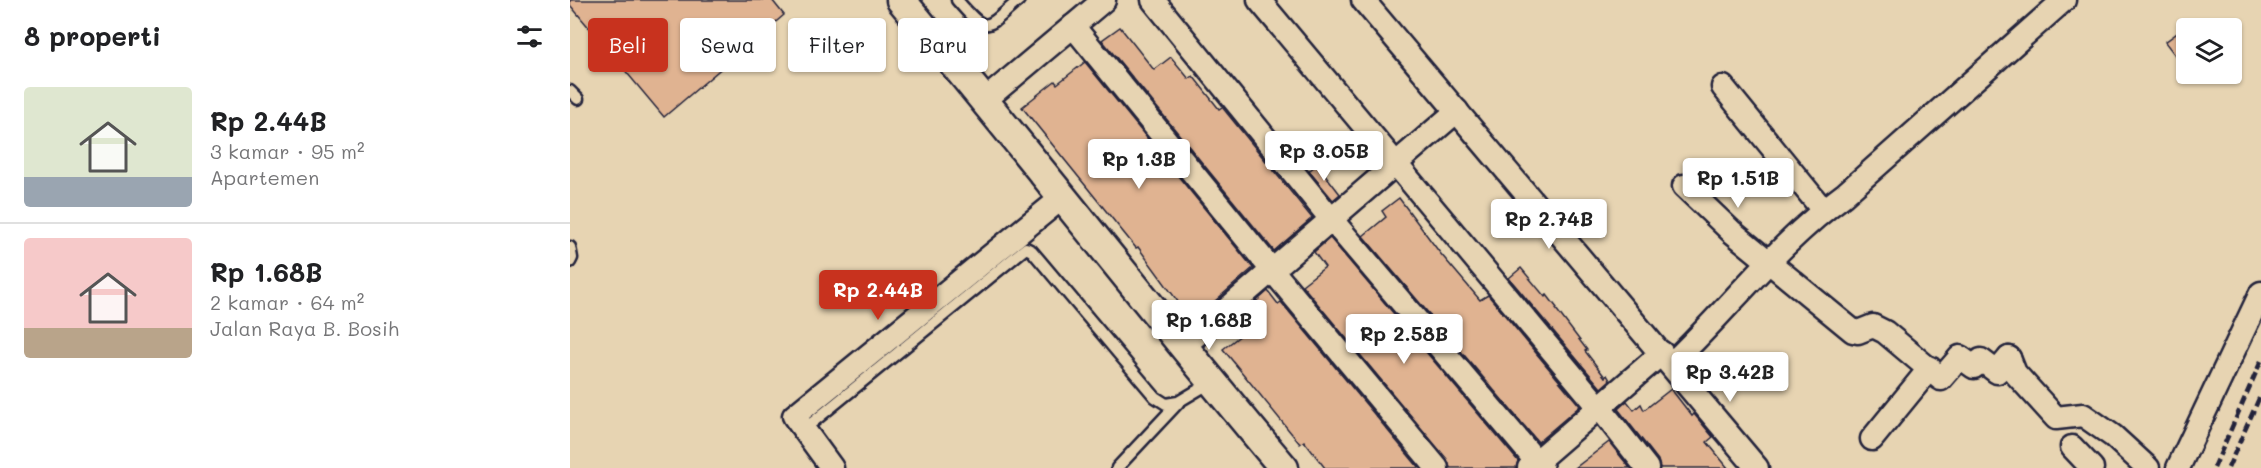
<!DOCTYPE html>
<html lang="id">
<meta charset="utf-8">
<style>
:root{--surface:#fff;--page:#f2f2f2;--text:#202124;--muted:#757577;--line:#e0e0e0;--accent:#c8321e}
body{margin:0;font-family:Mali,sans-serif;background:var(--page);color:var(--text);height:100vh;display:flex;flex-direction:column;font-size:22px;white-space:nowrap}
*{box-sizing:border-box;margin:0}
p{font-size:20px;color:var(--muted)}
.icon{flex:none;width:33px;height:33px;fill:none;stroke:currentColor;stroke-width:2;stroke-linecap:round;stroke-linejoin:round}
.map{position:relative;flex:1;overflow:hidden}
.side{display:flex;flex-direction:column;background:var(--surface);width:570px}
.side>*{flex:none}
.banner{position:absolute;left:18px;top:18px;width:570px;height:54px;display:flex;gap:12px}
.tools{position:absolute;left:1606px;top:18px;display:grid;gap:12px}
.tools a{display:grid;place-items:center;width:66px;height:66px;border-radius:6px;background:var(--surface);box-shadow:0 2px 4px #0004;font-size:30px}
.price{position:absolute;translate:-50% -51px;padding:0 14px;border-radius:6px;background:#fff;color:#222;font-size:20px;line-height:39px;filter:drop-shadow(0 2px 3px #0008)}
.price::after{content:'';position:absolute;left:50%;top:36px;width:18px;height:14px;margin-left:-9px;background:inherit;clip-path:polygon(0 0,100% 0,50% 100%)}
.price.current{background:var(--accent);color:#fff}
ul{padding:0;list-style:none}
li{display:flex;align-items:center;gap:18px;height:150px;padding:0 24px}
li+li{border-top:2px solid var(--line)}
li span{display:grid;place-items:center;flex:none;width:168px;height:120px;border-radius:6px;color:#555}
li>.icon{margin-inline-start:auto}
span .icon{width:72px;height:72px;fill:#fffc;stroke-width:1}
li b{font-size:26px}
h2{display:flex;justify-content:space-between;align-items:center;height:72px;padding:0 24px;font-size:26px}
.pill{padding:0 21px;border-radius:6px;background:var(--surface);box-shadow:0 2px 4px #0004;font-size:21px;line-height:54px}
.pill.current{background:var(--accent);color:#fff}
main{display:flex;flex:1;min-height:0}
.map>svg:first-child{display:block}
.building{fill:#e0b391;stroke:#22223b;stroke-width:1.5}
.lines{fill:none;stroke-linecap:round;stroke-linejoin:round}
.service-casing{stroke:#22223b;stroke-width:15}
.minor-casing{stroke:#22223b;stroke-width:27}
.tertiary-casing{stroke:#22223b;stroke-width:33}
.service{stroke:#e7d4b2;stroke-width:10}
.minor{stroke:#e7d4b2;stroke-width:22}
.tertiary{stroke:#e7d4b2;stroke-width:28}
.rail{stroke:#22223b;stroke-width:4.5;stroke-dasharray:9 4.5;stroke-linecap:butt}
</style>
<main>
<section class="side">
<h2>8 properti<svg class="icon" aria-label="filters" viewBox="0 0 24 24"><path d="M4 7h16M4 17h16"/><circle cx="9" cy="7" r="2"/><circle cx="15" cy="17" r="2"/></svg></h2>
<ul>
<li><span style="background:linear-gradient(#dfe7d0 75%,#9aa5b1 0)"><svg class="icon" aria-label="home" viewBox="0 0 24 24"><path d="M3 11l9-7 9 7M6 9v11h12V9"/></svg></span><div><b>Rp 2.44B</b><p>3 kamar · 95 m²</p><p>Apartemen</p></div></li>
<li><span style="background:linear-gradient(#f6c9c9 75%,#b9a48a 0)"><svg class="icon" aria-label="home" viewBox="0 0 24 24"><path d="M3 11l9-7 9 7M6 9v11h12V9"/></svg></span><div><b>Rp 1.68B</b><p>2 kamar · 64 m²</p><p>Jalan Raya B. Bosih</p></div></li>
</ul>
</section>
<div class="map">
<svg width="1691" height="468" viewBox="0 0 1691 468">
<rect width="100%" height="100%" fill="#e7d4b2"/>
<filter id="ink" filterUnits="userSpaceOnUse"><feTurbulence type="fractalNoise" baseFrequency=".0167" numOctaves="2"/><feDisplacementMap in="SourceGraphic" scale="12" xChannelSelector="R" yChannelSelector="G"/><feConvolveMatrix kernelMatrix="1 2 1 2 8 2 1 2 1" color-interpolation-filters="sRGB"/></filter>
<g filter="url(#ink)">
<g class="building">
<polygon points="0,0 202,0 214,15 94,117 0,5"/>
<polygon points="1617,26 1617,71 1595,42"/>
<polygon points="550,27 584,70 601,57 619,79 623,76 649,109 652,107 742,218 704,251 532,40"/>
<polygon points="515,62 683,268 622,321 568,247 566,248 452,107 485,81 487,84"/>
<polygon points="747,164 770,194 763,200 739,171"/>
<polygon points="829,198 870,253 910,300 918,295 1010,406 968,442 793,236 816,217 812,211"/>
<polygon points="760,238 948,461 946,468 880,468 877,459 732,285 755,267 744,252"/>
<polygon points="951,268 975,297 977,295 987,308 986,309 1017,350 1015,351 1035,377 1037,375 1040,380 1031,388 939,278"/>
<polygon points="698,291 708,304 711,302 849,468 755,468 734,441 730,444 653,349 690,320 680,307"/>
<polygon points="1101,389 1122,416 1124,414 1143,437 1137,442 1158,468 1090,468 1088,460 1048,409 1057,401 1064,410 1071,404 1074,410"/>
<polygon points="1039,442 1060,468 1005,468"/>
</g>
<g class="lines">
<g class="service-casing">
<g id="service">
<path d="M387 0C418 36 415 29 449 0"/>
<polyline points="0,91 8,99"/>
<polyline points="0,247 2,258 0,262"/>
<polyline points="243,422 456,248 462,251 585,397 596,404 608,402 640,383"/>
<polyline points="547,468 608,403"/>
</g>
</g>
<g class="minor-casing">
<g id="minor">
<polyline points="583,0 761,219 972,468"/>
<polyline points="689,0 1029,407 1077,468"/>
<polyline points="793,0 1187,468"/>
<polyline points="503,26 702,270 867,468"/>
<polyline points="1153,87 1253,210"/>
<polyline points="415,100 534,0"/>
<polyline points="1114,186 1161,231 1283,331 1288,332 1303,326 1315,332 1371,379 1390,357 1404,367 1411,360 1427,372 1439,358"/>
<polyline points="614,346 887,111"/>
<polyline points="1439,358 1445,373 1486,418 1513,415 1543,436 1578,468"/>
<path d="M1101 364C1159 309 1208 243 1274 195L1494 0"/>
<polyline points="1302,439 1360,368"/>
<polyline points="1502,447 1522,468"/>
<polyline points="262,468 224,416 493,197"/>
<polyline points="959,468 1092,353"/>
<polyline points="1608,468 1691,293"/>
</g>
</g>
<g class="tertiary-casing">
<path id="tertiary" d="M331 0C461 155 584 314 714 468"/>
</g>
<use href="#service" class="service"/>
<use href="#minor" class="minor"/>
<use href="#tertiary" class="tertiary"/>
<g class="rail">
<polyline points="1644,468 1691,361"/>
<polyline points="1658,468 1691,394"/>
</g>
</g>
</g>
</svg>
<div class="tools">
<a><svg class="icon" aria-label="layers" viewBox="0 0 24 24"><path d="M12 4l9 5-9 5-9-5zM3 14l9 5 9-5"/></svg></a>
</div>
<b class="price" style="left:754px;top:182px">Rp 3.05B</b>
<b class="price" style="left:569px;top:190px">Rp 1.3B</b>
<b class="price" style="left:1168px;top:209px">Rp 1.51B</b>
<b class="price" style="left:979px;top:250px">Rp 2.74B</b>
<b class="price current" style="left:308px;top:321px">Rp 2.44B</b>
<b class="price" style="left:639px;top:351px">Rp 1.68B</b>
<b class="price" style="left:834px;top:365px">Rp 2.58B</b>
<b class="price" style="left:1160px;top:403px">Rp 3.42B</b>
<div class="banner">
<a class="pill current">Beli</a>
<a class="pill">Sewa</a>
<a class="pill">Filter</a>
<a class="pill">Baru</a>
</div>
</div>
</main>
